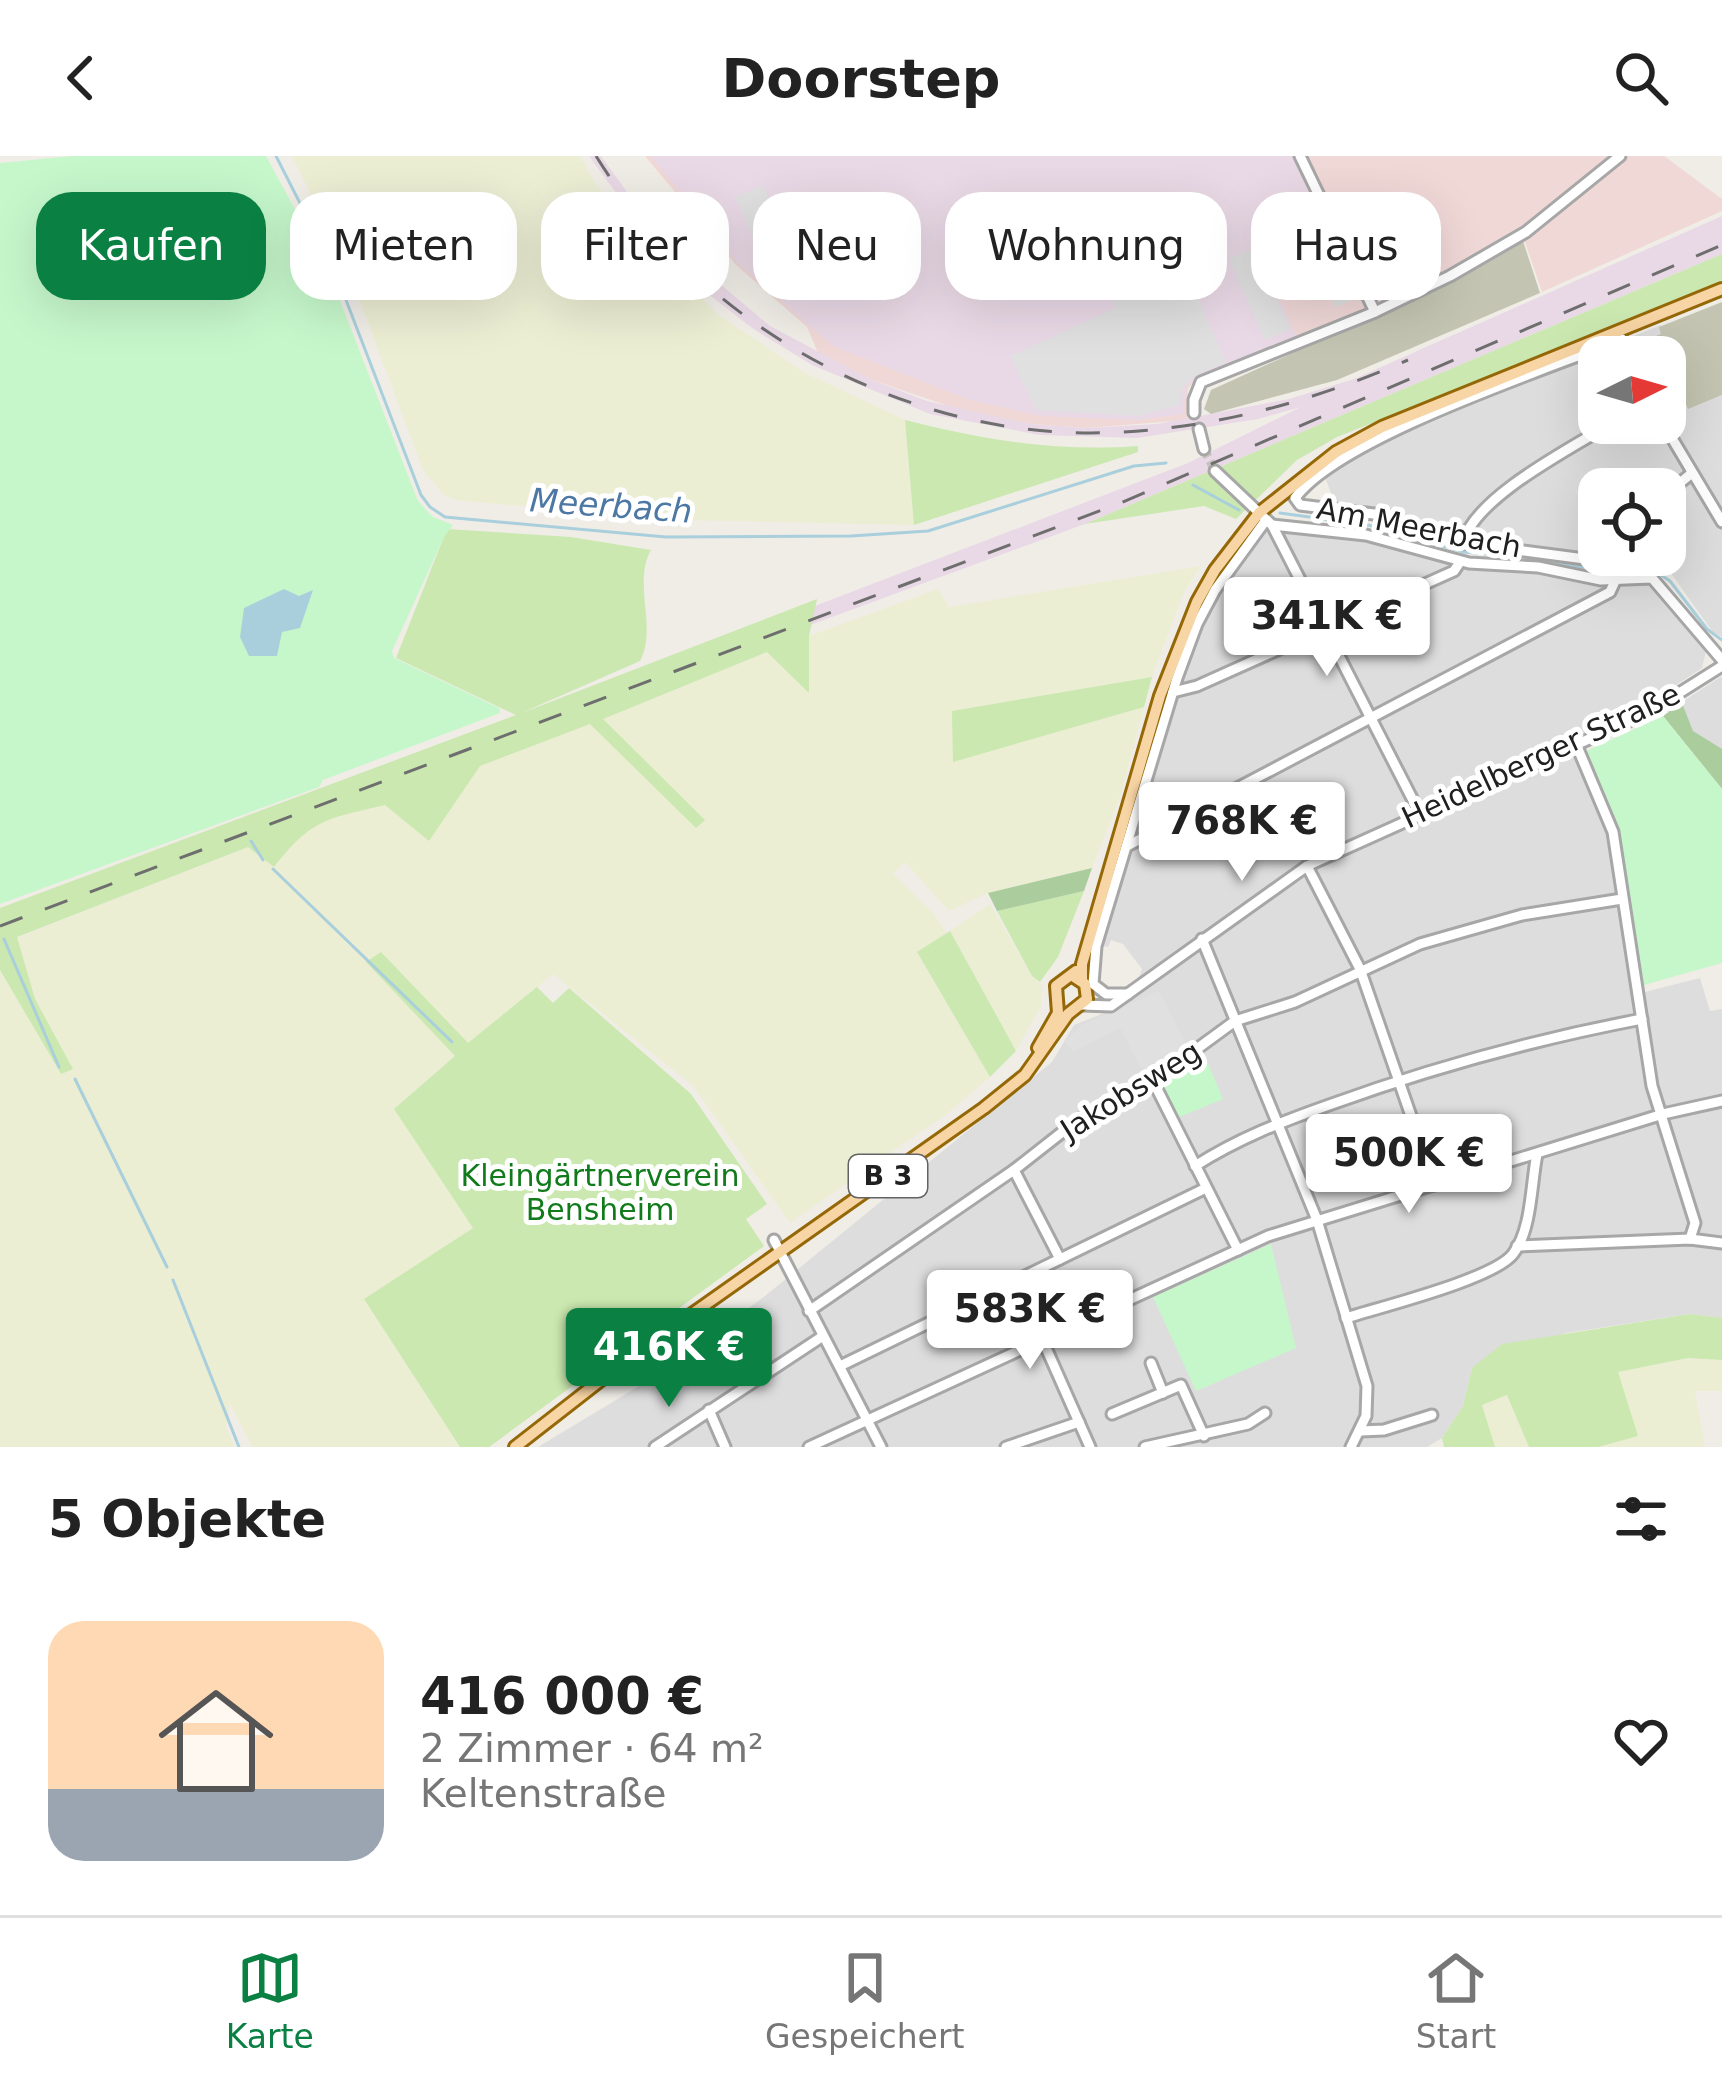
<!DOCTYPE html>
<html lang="de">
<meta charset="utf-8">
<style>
:root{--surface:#fff;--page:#f6f6f6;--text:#222;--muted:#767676;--line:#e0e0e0;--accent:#0b8043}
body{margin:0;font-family:"DejaVu Sans",sans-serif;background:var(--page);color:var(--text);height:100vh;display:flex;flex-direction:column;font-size:45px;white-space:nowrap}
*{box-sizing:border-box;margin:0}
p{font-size:39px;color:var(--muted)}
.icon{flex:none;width:66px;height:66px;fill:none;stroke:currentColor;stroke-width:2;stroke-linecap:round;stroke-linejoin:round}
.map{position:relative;height:1291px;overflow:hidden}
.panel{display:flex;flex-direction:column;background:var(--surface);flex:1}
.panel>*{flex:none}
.banner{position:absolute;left:36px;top:36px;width:1650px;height:108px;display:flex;gap:24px}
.needle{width:78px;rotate:85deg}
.buttons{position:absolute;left:1578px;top:180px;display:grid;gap:24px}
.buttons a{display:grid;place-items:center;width:108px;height:108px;border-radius:24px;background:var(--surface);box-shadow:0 12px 48px #0002;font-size:60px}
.price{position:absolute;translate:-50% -102px;padding:0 27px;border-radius:12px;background:#fff;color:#222;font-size:39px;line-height:78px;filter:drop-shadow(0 3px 6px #0008)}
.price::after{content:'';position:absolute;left:50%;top:72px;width:36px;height:27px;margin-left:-18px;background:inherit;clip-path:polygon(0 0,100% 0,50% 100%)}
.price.current{background:var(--accent);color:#fff}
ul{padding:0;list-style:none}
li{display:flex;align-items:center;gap:36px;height:300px;padding:0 48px}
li+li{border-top:3px solid var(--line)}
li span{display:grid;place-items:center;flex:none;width:336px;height:240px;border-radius:36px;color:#555}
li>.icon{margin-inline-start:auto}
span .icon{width:144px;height:144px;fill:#fffc;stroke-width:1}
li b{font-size:51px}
h2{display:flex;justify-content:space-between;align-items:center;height:144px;padding:0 48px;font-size:51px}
.tag{padding:0 42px;border-radius:36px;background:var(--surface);box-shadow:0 12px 48px #0002;font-size:42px;line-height:108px}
.tag.current{background:var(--accent);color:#fff}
header{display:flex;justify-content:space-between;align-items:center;height:156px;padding:0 48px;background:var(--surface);font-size:54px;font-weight:800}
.dock{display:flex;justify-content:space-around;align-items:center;height:168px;border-top:3px solid var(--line);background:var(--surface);font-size:33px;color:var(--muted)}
.dock a{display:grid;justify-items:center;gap:6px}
.dock .current{color:var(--accent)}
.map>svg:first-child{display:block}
.residential{fill:#dedddd;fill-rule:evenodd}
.commercial{fill:#f0d8d7}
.industrial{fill:#e9d9e6}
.construction{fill:#c4c4b2}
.farmland{fill:#ebeed3}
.grass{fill:#cae8af}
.forest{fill:#abcd9d}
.park{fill:#c6f7cb}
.parking{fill:#e0e0e0}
.water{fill:#a9cfdc}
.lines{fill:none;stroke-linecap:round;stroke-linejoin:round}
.stream{stroke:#a9cfdc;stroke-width:3}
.minor-tunnel{stroke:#c6c4bf;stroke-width:9;stroke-dasharray:9 4.5;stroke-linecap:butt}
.minor-casing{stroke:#a7a7a7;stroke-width:15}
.major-casing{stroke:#956807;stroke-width:16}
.minor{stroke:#fff;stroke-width:9}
.major{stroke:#f8d5a4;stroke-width:10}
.rail{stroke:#6e6e6e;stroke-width:3;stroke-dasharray:24 24;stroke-linecap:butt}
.labels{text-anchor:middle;stroke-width:10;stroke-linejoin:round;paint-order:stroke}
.shield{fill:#fff;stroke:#636363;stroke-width:3}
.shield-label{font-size:27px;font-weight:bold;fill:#202020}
.street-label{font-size:30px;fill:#202020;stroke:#fff}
.park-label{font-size:30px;fill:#117b1b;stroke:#fff}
.water-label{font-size:33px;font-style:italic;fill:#4d78a4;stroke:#fff}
</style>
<header><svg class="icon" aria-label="back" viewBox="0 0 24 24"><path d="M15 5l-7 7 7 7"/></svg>Doorstep<svg class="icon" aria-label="search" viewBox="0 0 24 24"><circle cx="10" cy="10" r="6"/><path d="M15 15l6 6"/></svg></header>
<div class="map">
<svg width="1722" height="1291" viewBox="0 0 1722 1291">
<rect width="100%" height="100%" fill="#f0ede7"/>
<g class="residential">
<path d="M1661 169 1688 252 1722 239V481L1712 475 1668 413 1462 386 1335 348 1324 318 1365 288ZM1599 201H1665V267H1599ZM1599 333H1665V399H1599Z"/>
<polygon points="1270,365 1323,372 1466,406 1544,412 1612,431 1653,427 1707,491 1702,512 1664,537 1649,556 1581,587 1619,674 1641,837 1700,822 1710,855 1722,853 1722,1162 1690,1158 1566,1177 1472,1212 1463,1250 1442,1282 1427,1291 538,1291 664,1215 765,1140 1052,906 1074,869 1117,852 1131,841 1142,813 1123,788 1111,784 1108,791 1101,790 1127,690 1173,536 1215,434"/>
<polygon points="1722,520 1722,619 1668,555"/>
</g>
<g class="commercial">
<polygon points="645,0 1625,0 1524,74 1449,119 1373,156 1202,219 1188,232 1187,264 1087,272 1031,268 966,256 872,224 818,197 807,171 736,109"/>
<polygon points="1629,0 1664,0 1722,43 1722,55 1542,136 1523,80"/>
</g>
<g class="industrial">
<polygon points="589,0 601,0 632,43 670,86 770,170 872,224 927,245 1031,268 1087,272 1157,268 1289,243 1354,223 1722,60 1722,98 1085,368 734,497 752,474 1188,307 1301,251 1258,263 1137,282 1040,279 930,258 812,209 752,172 702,133 639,68"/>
<polygon points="651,0 1292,0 1321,62 1257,92 1297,182 1201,218 1186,231 1183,258 1138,264 1041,260 970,244 833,190 737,106"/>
</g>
<g class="construction">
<polygon points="1522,82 1540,137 1337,224 1211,258 1204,253 1211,234 1361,166"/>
<polygon points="1722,146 1722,239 1688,253 1656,180 1661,178 1659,171"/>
</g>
<g class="farmland">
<polygon points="292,0 580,0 596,29 633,75 720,160 805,217 905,264 914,369 678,364 455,344 444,339 423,314 351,121"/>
<polygon points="1201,410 1184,436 1152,521 952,555 954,605 1144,551 1120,641 1092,712 988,737 949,755 905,706 893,718 932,756 946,777 917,797 990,921 948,957 790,1067 693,930 553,818 468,888 382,797 367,807 455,900 394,953 473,1072 364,1143 460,1291 252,1291 230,1247 226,1270 234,1291 0,1291 0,814 60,917 72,912 35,843 16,782 248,691 274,710 301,676 334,661 385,648 429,685 480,610 590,567 704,663 602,563 768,496 809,536 809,480 938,433 949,451"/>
<polygon points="990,748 1032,820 1042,829 1041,850 1016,895 950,775"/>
<polygon points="1688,1202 1722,1204 1722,1235 1695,1235 1705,1291 1598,1291 1637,1279 1617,1216"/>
<polygon points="1508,1239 1529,1291 1495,1291 1482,1249"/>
</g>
<g class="grass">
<polygon points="1722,98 1722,128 1337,281 1297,304 1236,363 1204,350 1085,368"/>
<path d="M905 264C983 284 1058 296 1138 290V296L914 369Z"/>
<path d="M447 373 571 381 651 394C632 428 658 471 640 505L519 558 817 443 809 480V537L767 496 603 563 705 664 696 672 590 568 480 610 429 685 385 649C326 663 313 662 274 711L248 691 17 781 35 843 73 913 61 918 0 814V752L516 559 396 502Z"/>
<polygon points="1152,521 1144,551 953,606 952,555"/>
<polygon points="1084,735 1058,801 1040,826 1032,820 997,755"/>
<polygon points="950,775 1016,895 990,921 917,796"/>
<polygon points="381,796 468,887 537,831 553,847 569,832 691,938 767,1048 746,1063 764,1090 489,1291 460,1291 364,1143 473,1072 394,953 455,900 366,806"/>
<polygon points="1690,1158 1722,1162 1722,1204 1688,1202 1618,1216 1638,1280 1598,1291 1529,1291 1507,1239 1482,1249 1495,1291 1444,1291 1442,1282 1463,1250 1472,1212 1502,1188"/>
</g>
<g class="forest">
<polygon points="1682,547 1693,575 1722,593 1722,633 1663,560"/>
<polygon points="1092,712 1084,735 997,755 988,737"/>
</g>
<g class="park">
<polygon points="72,0 266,0 328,114 418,345 433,361 453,369 444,381 392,495 394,502 499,552 500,557 323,624 319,631 0,748 0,7"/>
<polygon points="1663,560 1722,633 1722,807 1644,829 1619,674 1586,595"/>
<polygon points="1203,896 1223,943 1177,962 1162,927"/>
<polygon points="1271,1088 1296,1192 1196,1235 1153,1141"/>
</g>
<g class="parking">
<polygon points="763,29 785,79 757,91 735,41"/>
<polygon points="1317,65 1354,143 1335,152 1306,90 1269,107 1261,91"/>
<polygon points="1172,84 1226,206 1194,220 1182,233 1180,249 1139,260 1036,254 1010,200 1116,152 1100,116"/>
<polygon points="1255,92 1290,173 1265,184 1229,103"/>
<polygon points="1159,835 1185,887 1184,897 1155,914 1146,915 1138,907 1120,872 1073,896 1065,886 1081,869"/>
</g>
<polygon class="water" points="284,433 299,440 313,434 300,472 282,476 277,500 249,500 240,481 244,452"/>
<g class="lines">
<g class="stream">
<polyline points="276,0 336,118 421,339 430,351 445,361 666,381 851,380 928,375 1134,310 1166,307"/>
<polyline points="1193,329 1239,354"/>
<polyline points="1280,357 1368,369 1464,396 1534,402 1596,414 1652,413 1670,425 1707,473 1722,484"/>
<polyline points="251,685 263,704"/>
<polyline points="273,713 452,886"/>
<polyline points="4,783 59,911"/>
<polyline points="75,923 167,1111"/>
<polyline points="173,1124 239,1291"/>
</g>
<polyline class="minor-tunnel" points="1204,293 1215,315"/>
<g class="minor-casing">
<g id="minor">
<polyline points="1300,0 1375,156"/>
<polyline points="1194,257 1194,244 1201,226 1375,156 1450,120 1526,76 1620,0"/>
<polyline points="1663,267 1722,366"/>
<polyline points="1199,273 1204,293"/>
<polyline points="1215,315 1272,369 1420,658"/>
<polyline points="1665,339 1692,317"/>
<polyline points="1272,369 1366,379 1469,407 1538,411 1601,424 1652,422 1722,504"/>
<path d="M1463 387C1474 341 1572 292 1612 267"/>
<path d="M1614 399 1600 405 1463 387 1374 358 1300 349 1295 342C1340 281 1545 214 1622 183L1631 201"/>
<polyline points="1173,536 1197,530 1454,415 1460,406"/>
<polyline points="1576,588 1613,676 1652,930 1695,1067 1690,1083"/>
<polyline points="1127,690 1610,436 1616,423"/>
<polyline points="1307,710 1360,813 1435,1029"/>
<polyline points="1202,783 1317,1064 1367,1230 1366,1260 1351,1291"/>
<polyline points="1128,838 1106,838 1093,828 1096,790 1177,522 1197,468 1215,434 1266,364"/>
<polyline points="1082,849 1111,850 1307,710 1649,556 1722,510"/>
<polyline points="1153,925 1238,1094"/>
<path d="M1195 1010C1239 982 1281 966 1329 949 1434 911 1532 884 1642 863"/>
<polyline points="1014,1014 1060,1103"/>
<polyline points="774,1084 881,1291"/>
<polyline points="1517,1090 1690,1083 1722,1087"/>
<polyline points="809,1155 1014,1014 1079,963 1153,925 1235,865 1295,846 1420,788 1522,759 1622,743"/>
<path d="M1346 1162C1380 1151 1494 1123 1513 1098 1532 1074 1531 1027 1537 998"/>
<polyline points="1043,1185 1090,1291"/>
<polyline points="1151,1207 1163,1237"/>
<polyline points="840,1210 1206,1032"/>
<polyline points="709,1254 725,1291"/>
<polyline points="1112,1258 1181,1229 1204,1280"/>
<polyline points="1361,1275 1384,1274 1432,1259"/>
<polyline points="655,1291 823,1180"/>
<polyline points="809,1291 1268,1080 1663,958 1722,945"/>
<polyline points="1006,1291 1079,1266"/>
<polyline points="1145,1291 1248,1268 1265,1257"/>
</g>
</g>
<g class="major-casing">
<g id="major">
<polyline points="1082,824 1082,808 1160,540 1197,446 1215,414 1259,357 1336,296 1382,271 1722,133"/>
<polyline points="1038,892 1058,857 1056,830 1076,815"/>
<polyline points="515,1291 624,1206 984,952 1025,919 1068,858 1087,843 1085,828 1073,820"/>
</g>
</g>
<use href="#minor" class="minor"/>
<use href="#major" class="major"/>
<g class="rail">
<path d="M596 0C699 166 894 277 1091 277 1202 276 1307 248 1408 204"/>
<polyline points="0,770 1118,348 1722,89"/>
</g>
</g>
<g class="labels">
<rect class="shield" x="849" y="999" width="78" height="42" rx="9"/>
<g class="shield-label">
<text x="888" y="1029">B 3</text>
</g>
<g class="street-label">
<text transform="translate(1419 372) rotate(11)" y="10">Am Meerbach</text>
<text transform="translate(1541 600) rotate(-25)" y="10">Heidelberger Straße</text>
<text transform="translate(1131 935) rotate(-32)" y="10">Jakobsweg</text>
</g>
<g class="park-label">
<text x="600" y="1030">Kleingärtnerverein<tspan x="600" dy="34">Bensheim</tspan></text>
</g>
<g class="water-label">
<text transform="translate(611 349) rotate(4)" y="12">Meerbach</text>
</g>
</g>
</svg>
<div class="buttons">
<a><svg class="needle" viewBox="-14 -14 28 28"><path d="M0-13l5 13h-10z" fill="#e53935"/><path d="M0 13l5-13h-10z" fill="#767676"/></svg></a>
<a><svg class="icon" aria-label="locate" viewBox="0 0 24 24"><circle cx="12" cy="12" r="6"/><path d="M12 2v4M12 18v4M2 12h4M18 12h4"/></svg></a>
</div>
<b class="price" style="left:1327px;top:523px">341K €</b>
<b class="price" style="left:1242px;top:728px">768K €</b>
<b class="price" style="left:1409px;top:1060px">500K €</b>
<b class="price" style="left:1030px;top:1216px">583K €</b>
<b class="price current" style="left:669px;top:1254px">416K €</b>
<div class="banner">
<a class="tag current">Kaufen</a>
<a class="tag">Mieten</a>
<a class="tag">Filter</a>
<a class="tag">Neu</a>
<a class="tag">Wohnung</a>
<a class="tag">Haus</a>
</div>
</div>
<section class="panel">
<h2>5 Objekte<svg class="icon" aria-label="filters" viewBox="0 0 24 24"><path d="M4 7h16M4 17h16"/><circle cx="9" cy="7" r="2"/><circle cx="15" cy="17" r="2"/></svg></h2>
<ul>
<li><span style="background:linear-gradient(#ffd9b3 70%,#9aa5b1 0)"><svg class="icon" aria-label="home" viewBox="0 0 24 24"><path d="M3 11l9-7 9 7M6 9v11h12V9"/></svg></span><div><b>416 000 €</b><p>2 Zimmer · 64 m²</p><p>Keltenstraße</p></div><svg class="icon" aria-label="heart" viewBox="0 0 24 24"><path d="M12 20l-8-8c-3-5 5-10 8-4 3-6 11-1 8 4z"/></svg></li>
</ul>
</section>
<nav class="dock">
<a class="current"><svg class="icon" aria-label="map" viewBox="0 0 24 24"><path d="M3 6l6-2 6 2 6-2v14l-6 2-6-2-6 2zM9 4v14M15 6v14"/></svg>Karte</a>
<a><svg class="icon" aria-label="saved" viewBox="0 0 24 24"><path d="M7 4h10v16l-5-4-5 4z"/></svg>Gespeichert</a>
<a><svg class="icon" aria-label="home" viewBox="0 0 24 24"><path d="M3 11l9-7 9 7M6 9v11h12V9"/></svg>Start</a>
</nav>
